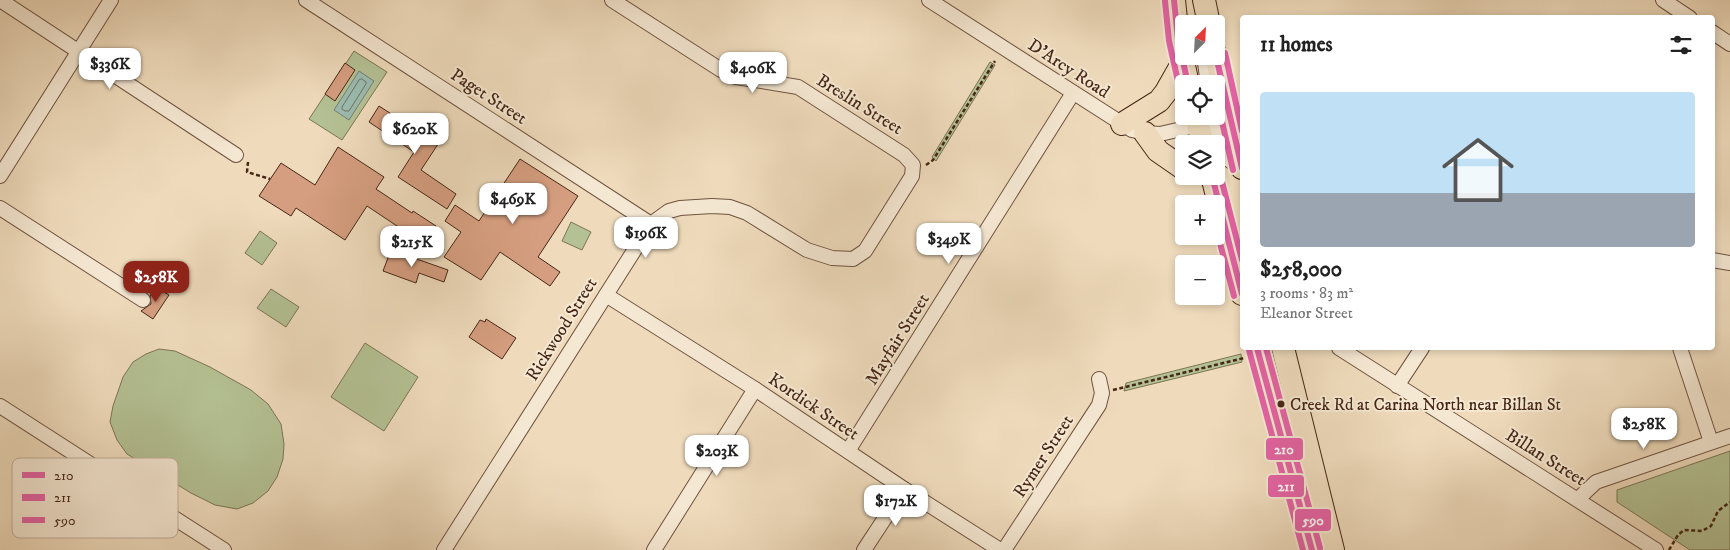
<!DOCTYPE html>
<meta charset="utf-8">
<style>
:root{--surface:#fff;--page:#f6f6f6;--text:#222;--muted:#767676;--line:#e0e0e0;--accent:#8f2418}
body{margin:0;font-family:"IM FELL DW Pica",serif;background:var(--page);color:var(--text);height:100vh;display:flex;flex-direction:column;font-size:19px;white-space:nowrap}
*{box-sizing:border-box;margin:0}
p{font-size:16px;color:var(--muted)}
.icon{flex:none;width:28px;height:28px;fill:none;stroke:currentColor;stroke-width:2;stroke-linecap:round;stroke-linejoin:round}
.map{position:relative;flex:1;overflow:hidden}
.panel{position:absolute;left:1240px;top:15px;width:475px;height:335px;display:flex;flex-direction:column;background:var(--surface);border-radius:5px;box-shadow:0 2px 8px #0003}
.panel>*{flex:none}
.needle{width:32px;rotate:24deg}
.controls{position:absolute;left:1175px;top:15px;display:grid;gap:10px}
.controls a{display:grid;place-items:center;width:50px;height:50px;border-radius:5px;background:var(--surface);box-shadow:0 2px 8px #0003;font-size:25px}
.price{position:absolute;translate:-50% -42px;padding:0 11px;border-radius:10px;background:#fff;color:#222;font-size:16px;line-height:32px;filter:drop-shadow(0 1px 2px #0008)}
.price::after{content:'';position:absolute;left:50%;top:30px;width:15px;height:11px;margin-left:-8px;background:inherit;clip-path:polygon(0 0,100% 0,50% 100%)}
.price.on{background:var(--accent);color:#fff}
ul{padding:0;list-style:none}
li{display:grid;align-content:center;gap:10px;height:265px;padding:0 20px}
li+li{border-top:1px solid var(--line)}
li span{display:grid;place-items:center;height:155px;border-radius:5px;color:#555}
li>.icon{margin-inline-start:auto}
span .icon{width:90px;height:90px;fill:#fffc;stroke-width:1}
li b{font-size:21px}
h2{display:flex;justify-content:space-between;align-items:center;height:60px;padding:0 20px;font-size:21px}
.map>svg:first-child{display:block}
.green{fill:#b4c194;stroke:#7d7455}
.water{fill:#9abbaf;stroke:#787f72}
.lines{fill:none;stroke-linecap:round;stroke-linejoin:round}
.shore{stroke:#707062;stroke-width:1}
.building{fill:#d59e80;stroke:#462616}
.street-casing{stroke:#705340;stroke-width:16}
.primary-casing{stroke:#462616;stroke-width:24}
.path{stroke:#462616;stroke-width:2.5;stroke-dasharray:4 2.5;stroke-linecap:butt}
.street{stroke:#f5e8d3;stroke-width:14}
.primary{stroke:#efdbbc;stroke-width:22}
.bus-1-casing{stroke:#f5e8d3;stroke-width:10}
.bus-2-casing{stroke:#f5e8d3;stroke-width:10}
.bus-3-casing{stroke:#f5e8d3;stroke-width:10}
.bus-1{stroke:#e463a4;stroke-width:6}
.bus-2{stroke:#e463a4;stroke-width:6}
.bus-3{stroke:#e463a4;stroke-width:6}
.bus-dot{fill:#462616;stroke:#f5e8d3;stroke-width:2}
.labels{text-anchor:middle;stroke-width:4;stroke-linejoin:round;paint-order:stroke}
.bus-label{font-size:17px;fill:#462616;stroke:#f5e8d3;text-anchor:start}
.street-label{font-size:18px;fill:#462616;stroke:#f5e8d3}
.key{fill:#f5e8d3;stroke:#c0ae9a;stroke-width:1}
.key-label{font-size:14px;fill:#462616}
.line-badge{stroke:#f5e8d3;stroke-width:2}
.badge-label{font-size:14px;text-anchor:middle;font-weight:bold;fill:#fff}
</style>
<div class="map">
<svg width="1730" height="550" viewBox="0 0 1730 550">
<rect width="100%" height="100%" fill="#efdbbc"/>
<filter id="stains"><feTurbulence type="fractalNoise" baseFrequency=".004" numOctaves="4"/><feColorMatrix values="0 0 0 0 .2 0 0 0 0 .09 0 0 0 0 .02 0 0 0 .5 -.17"/></filter>
<radialGradient id="worn" r=".72"><stop offset=".6" stop-color="#630" stop-opacity="0"/><stop offset="1" stop-color="#630" stop-opacity=".3"/></radialGradient>
<g class="green">
<polygon points="354,51 387,72 342,140 309,119"/>
<polygon points="990,62 995,65 936,161 932,157"/>
<polygon points="571,222 591,232 582,250 562,241"/>
<polygon points="260,231 277,243 262,265 245,253"/>
<polygon points="271,289 299,307 286,327 257,308"/>
<polygon points="365,343 418,377 384,431 331,397"/>
<polygon points="159,349 175,351 210,367 251,390 268,404 281,424 284,444 283,459 277,477 268,491 253,503 237,509 215,505 191,493 127,454 117,440 110,422 113,406 123,377 133,362 146,354"/>
<polygon points="1241,354 1242,362 1124,391 1126,383"/>
<polygon points="1730,451 1730,550 1690,550 1617,502 1617,490"/>
</g>
<polygon class="water" points="359,71 374,81 349,120 334,110"/>
<g class="lines">
<polygon class="shore" points="362,79 366,82 366,84 349,111 345,111 342,109 342,107 359,80"/>
</g>
<g class="building">
<polygon points="345,63 355,70 335,101 325,94"/>
<polygon points="379,106 424,135 428,129 442,138 421,170 456,194 447,209 398,177 414,152 369,122"/>
<polygon points="338,147 384,177 376,189 412,213 413,211 436,226 424,244 367,206 345,240 296,208 291,216 259,196 281,163 315,185"/>
<polygon points="520,159 578,196 538,257 560,272 550,286 500,252 481,280 444,257 461,232 445,221 455,205 479,221"/>
<polygon points="391,250 448,270 444,282 419,273 416,283 383,271"/>
<polygon points="156,287 169,295 153,319 141,311 151,304 150,296"/>
<polygon points="486,319 516,338 502,359 469,337 480,320 485,322"/>
</g>
<g class="lines">
<g class="street-casing">
<g id="street">
<polyline points="0,0 236,155"/>
<polyline points="306,0 651,224"/>
<polyline points="929,0 1132,130 1145,133 1160,134 1199,125 1211,128 1216,133 1226,158 1242,169"/>
<polyline points="1663,0 1690,18"/>
<polyline points="1712,32 1730,44"/>
<polyline points="1204,56 1208,84"/>
<polyline points="0,176 111,0"/>
<polyline points="0,208 143,300"/>
<polyline points="1712,260 1730,263"/>
<polyline points="606,295 755,389 904,489 1000,550"/>
<polyline points="1339,348 1656,550"/>
<polyline points="1680,348 1711,442"/>
<polyline points="1397,386 1422,348"/>
<polyline points="0,406 224,550"/>
<polyline points="848,451 1073,93"/>
<polyline points="1578,499 1596,482 1730,436"/>
<polyline points="444,550 651,224 669,211 680,208 712,206 730,207 747,213 807,250 832,258 853,259 865,251 912,176 913,165 904,155 798,87 736,77 721,70 612,0"/>
<polyline points="654,550 755,389"/>
<polyline points="864,550 904,489"/>
<polyline points="1004,550 1099,405 1102,393 1099,379"/>
</g>
</g>
<g class="primary-casing">
<g id="primary">
<polyline points="1174,0 1178,39 1186,75"/>
<polyline points="1204,0 1209,24"/>
<polyline points="1216,55 1242,168"/>
<polyline points="1196,116 1203,144"/>
<polyline points="1122,124 1159,101 1166,92 1183,62"/>
<polyline points="1145,133 1158,151 1184,169"/>
<polyline points="1212,176 1242,294"/>
<polyline points="1257,348 1312,550"/>
<polyline points="1283,348 1333,550"/>
</g>
</g>
<g class="path">
<polyline points="248,162 247,172 270,179"/>
<polyline points="926,165 933,160 995,61"/>
<polyline points="1113,390 1244,358"/>
<polyline points="1669,550 1678,535 1684,530 1702,531 1711,526 1718,511 1730,502"/>
</g>
<use href="#street" class="street"/>
<use href="#primary" class="primary"/>
<g class="bus-1-casing">
<g id="bus-1">
<polyline points="1174,0 1178,39 1188,84"/>
<polyline points="1216,56 1242,168"/>
<polyline points="1212,176 1242,294"/>
<polyline points="1257,348 1312,550"/>
</g>
</g>
<g class="bus-2-casing">
<g id="bus-2">
<polyline points="1165,1 1169,41 1179,86"/>
<polyline points="1216,95 1233,170"/>
<polyline points="1216,228 1234,296"/>
<polyline points="1249,350 1303,550"/>
</g>
</g>
<g class="bus-3-casing">
<g id="bus-3">
<polyline points="1225,53 1242,131"/>
<polyline points="1220,174 1242,260"/>
<polyline points="1266,348 1320,548"/>
</g>
</g>
<use href="#bus-1" class="bus-1"/>
<use href="#bus-2" class="bus-2"/>
<use href="#bus-3" class="bus-3"/>
</g>
<circle class="bus-dot" cx="1281" cy="404" r="4.5"/>
<g class="labels">
<g class="bus-label">
<text x="1290" y="410">Creek Rd at Carina North near Billan St</text>
</g>
<g class="street-label">
<text transform="translate(1069 68) rotate(33)" y="6">D'Arcy Road</text>
<text transform="translate(489 96) rotate(33)" y="6">Paget Street</text>
<text transform="translate(860 104) rotate(32)" y="6">Breslin Street</text>
<text transform="translate(561 329) rotate(-58)" y="6">Rickwood Street</text>
<text transform="translate(897 339) rotate(-58)" y="6">Mayfair Street</text>
<text transform="translate(814 406) rotate(34)" y="6">Kordick Street</text>
<text transform="translate(1043 456) rotate(-57)" y="6">Rymer Street</text>
<text transform="translate(1546 457) rotate(32)" y="6">Billan Street</text>
</g>
</g>
<rect x="12" y="458" width="166" height="80" rx="8" class="key"/>
<rect x="22" y="472" width="23" height="6" fill="#e463a4"/>
<rect x="22" y="494" width="23" height="7" fill="#e463a4"/>
<rect x="22" y="517" width="23" height="6" fill="#e463a4"/>
<g class="key-label">
<text x="54" y="480">210</text>
<text x="54" y="502">211</text>
<text x="54" y="525">590</text>
</g>
<g class="line-badge">
<rect x="1265" y="437" width="39" height="24" rx="5" fill="#e463a4"/>
<rect x="1267" y="474" width="38" height="24" rx="5" fill="#e463a4"/>
<rect x="1294" y="508" width="38" height="24" rx="5" fill="#e463a4"/>
</g>
<g class="badge-label">
<text x="1284" y="454">210</text>
<text x="1286" y="491">211</text>
<text x="1313" y="525">590</text>
</g>
<rect width="100%" height="100%" filter="url(#stains)"/>
<rect width="100%" height="100%" fill="url(#worn)"/>
</svg>
<div class="controls">
<a><svg class="needle" viewBox="-14 -14 28 28"><path d="M0-13l5 13h-10z" fill="#e53935"/><path d="M0 13l5-13h-10z" fill="#767676"/></svg></a>
<a><svg class="icon" aria-label="locate" viewBox="0 0 24 24"><circle cx="12" cy="12" r="6"/><path d="M12 2v4M12 18v4M2 12h4M18 12h4"/></svg></a>
<a><svg class="icon" aria-label="layers" viewBox="0 0 24 24"><path d="M12 4l9 5-9 5-9-5zM3 14l9 5 9-5"/></svg></a>
<a>+</a>
<a>−</a>
</div>
<b class="price" style="left:110px;top:90px">$336K</b>
<b class="price" style="left:753px;top:94px">$406K</b>
<b class="price" style="left:415px;top:155px">$620K</b>
<b class="price" style="left:513px;top:225px">$469K</b>
<b class="price" style="left:646px;top:259px">$196K</b>
<b class="price" style="left:949px;top:265px">$349K</b>
<b class="price" style="left:412px;top:268px">$215K</b>
<b class="price on" style="left:156px;top:303px">$258K</b>
<b class="price" style="left:1644px;top:450px">$258K</b>
<b class="price" style="left:717px;top:477px">$203K</b>
<b class="price" style="left:896px;top:527px">$172K</b>
<section class="panel">
<h2>11 homes<svg class="icon" aria-label="filters" viewBox="0 0 24 24"><path d="M4 7h16M4 17h16"/><circle cx="9" cy="7" r="2"/><circle cx="15" cy="17" r="2"/></svg></h2>
<ul>
<li><span style="background:linear-gradient(#bfe0f5 65%,#9aa5b1 0)"><svg class="icon" aria-label="home" viewBox="0 0 24 24"><path d="M3 11l9-7 9 7M6 9v11h12V9"/></svg></span><div><b>$258,000</b><p>3 rooms · 83 m²</p><p>Eleanor Street</p></div></li>
</ul>
</section>
</div>
